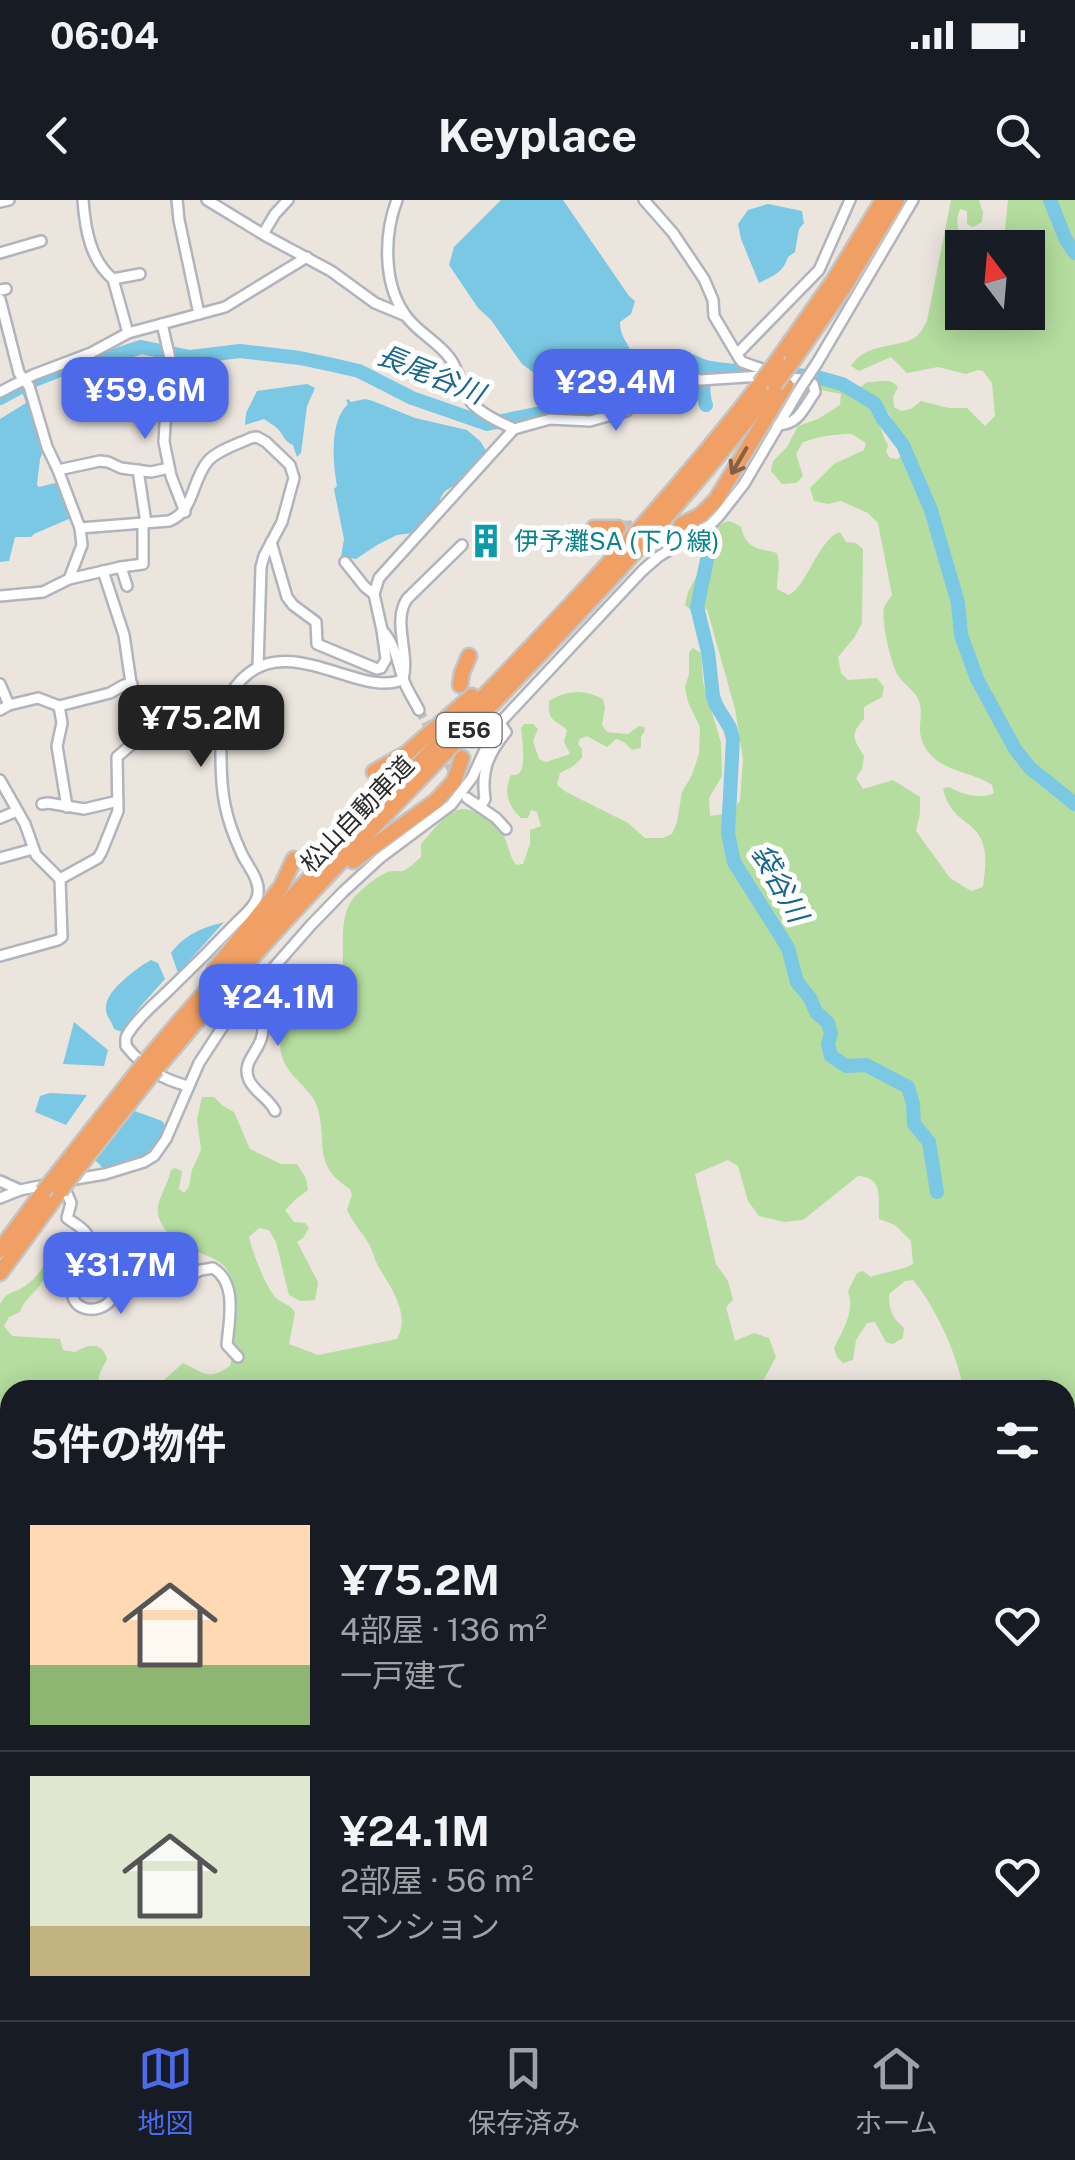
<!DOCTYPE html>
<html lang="ja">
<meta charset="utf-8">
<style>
:root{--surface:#171b24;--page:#20242c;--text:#f1f3f6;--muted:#9ea1a6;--line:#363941;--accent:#4d6aea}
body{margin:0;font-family:"Public Sans","Noto Sans JP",sans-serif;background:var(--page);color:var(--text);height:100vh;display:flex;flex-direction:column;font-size:38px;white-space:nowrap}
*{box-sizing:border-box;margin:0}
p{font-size:32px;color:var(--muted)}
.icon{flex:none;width:55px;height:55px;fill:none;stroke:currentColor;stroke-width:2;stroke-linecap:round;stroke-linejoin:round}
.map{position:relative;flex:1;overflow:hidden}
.details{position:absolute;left:0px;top:1180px;width:1075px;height:640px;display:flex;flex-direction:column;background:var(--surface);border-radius:30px 30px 0 0;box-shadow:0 5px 25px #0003}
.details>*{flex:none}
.needle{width:65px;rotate:344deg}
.buttons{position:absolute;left:945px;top:30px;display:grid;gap:20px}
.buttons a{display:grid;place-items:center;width:100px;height:100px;border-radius:0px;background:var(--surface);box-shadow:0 5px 25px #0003;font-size:50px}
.price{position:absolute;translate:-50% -85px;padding:0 22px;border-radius:20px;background:var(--accent);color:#fff;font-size:32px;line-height:65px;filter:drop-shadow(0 2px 5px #0008)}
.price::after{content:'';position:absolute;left:50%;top:60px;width:30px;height:22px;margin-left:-15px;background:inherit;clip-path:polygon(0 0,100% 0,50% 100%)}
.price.on{background:#222;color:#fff}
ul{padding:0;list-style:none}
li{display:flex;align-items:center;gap:30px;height:250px;padding:0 30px}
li+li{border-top:2px solid var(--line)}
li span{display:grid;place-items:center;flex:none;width:280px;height:200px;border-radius:0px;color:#555}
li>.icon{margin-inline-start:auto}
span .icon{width:120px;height:120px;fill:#fffc;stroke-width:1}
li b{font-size:42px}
h2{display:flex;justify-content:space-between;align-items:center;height:120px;padding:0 30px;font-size:42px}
.status{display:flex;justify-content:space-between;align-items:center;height:70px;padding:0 50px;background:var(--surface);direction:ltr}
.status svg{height:28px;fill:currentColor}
header{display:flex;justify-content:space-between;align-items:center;height:130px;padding:0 30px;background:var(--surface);font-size:45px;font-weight:700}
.tab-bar{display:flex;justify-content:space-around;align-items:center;height:140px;border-top:2px solid var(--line);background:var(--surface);font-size:28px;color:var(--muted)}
.tab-bar a{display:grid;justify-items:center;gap:5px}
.tab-bar .on{color:var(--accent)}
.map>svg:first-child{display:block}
.green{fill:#b4dd9f}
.water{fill:#7ac8e4}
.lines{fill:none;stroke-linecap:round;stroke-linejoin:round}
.river{stroke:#7ac8e4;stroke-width:14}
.minor-tunnel{stroke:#c5c0ba;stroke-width:9;stroke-dasharray:9 4.5;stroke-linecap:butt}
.highway-tunnel{stroke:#c5c0ba;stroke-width:14;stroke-dasharray:14 7;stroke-linecap:butt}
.minor-casing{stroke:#b1b4bd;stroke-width:14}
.highway-casing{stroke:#c4c4c4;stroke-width:19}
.minor{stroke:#fff;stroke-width:9}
.highway{stroke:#f0a064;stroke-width:14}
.minor-bridge-casing{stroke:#b1b4bd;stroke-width:14;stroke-linecap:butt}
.highway-bridge-casing{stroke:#c4c4c4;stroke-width:19;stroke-linecap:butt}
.minor-bridge{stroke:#fff;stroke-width:9}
.highway-bridge{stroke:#f0a064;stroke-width:14}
.oneway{stroke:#846045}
.labels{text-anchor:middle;stroke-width:10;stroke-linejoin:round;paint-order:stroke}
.shield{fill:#fff;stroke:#6b6b6b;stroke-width:2.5}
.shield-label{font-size:22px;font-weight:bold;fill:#2b2b2b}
.culture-label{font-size:25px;fill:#0d838f;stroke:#fff;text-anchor:start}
.street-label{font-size:25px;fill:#2b2b2b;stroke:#fff}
.water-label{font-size:28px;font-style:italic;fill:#196790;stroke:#fff}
</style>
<div class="status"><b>06:04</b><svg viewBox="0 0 49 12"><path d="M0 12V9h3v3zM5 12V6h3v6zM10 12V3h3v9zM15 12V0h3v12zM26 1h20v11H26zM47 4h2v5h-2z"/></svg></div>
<header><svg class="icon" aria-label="back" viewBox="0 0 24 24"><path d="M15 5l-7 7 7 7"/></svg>Keyplace<svg class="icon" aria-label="search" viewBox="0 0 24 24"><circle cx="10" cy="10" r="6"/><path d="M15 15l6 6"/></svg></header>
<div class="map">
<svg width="1075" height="1820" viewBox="0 0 1075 1820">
<rect width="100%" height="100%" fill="#ebe5de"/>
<g class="green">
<path d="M951 0H979L983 13 982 22 973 27 967 24V11L960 9C953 25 962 33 963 47 964 68 962 91 962 112H1028V48L1000 47 1004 39 1008 0H1075V1820H0V1278L10 1290V1810H1065V1190H963C959 1157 935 1106 913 1080L905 1081 889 1094C889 1110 892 1118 904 1128L903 1138 893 1144 886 1142 875 1122 867 1123 856 1140 853 1160 843 1163 837 1157 834 1148C843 1130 855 1112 848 1091L857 1073 863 1071 871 1077C883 1072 904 1070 913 1064L911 1041 895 1025 879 1019C877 1000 886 978 858 976L803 1020 784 1022 759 1016 748 1001 738 966 728 960 695 974 716 1064 728 1081 733 1100 726 1107 735 1141 754 1133 769 1138 776 1157 758 1190H153L183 1163C205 1173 208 1181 230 1166 235 1149 232 1150 232 1135 232 1112 242 1087 224 1066 211 1052 196 1059 181 1035L168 1033C146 1007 165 997 171 970L175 968 182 971 179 989 184 993 189 987 192 970 201 950 197 919 202 897H214L223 906 234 912 250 949 281 964H297L306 978 308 990 296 999 285 1010 294 1022 305 1023 309 1028 303 1038 297 1042 318 1082 315 1100 300 1101 289 1095 276 1042 269 1030 259 1028 249 1037C252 1051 266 1088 276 1098 284 1105 290 1103 295 1113L289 1144 318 1155 397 1139C411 1114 391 1088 378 1066 374 1059 373 1051 369 1044 362 1032 353 1023 347 1010L352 995 350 989C313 965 327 946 318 909 311 886 286 877 281 853 279 846 281 838 283 831 295 786 314 811 338 788 350 776 334 725 352 700 360 690 377 676 388 672 393 670 398 672 403 671 409 669 416 661 421 657V644C431 633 448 609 464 609 469 609 475 612 479 614 486 618 494 622 499 628 508 639 508 654 516 665L523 664 530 644V630L541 626 537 612 531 610 528 618H521C508 605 503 593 511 575 513 575 516 575 518 574 527 569 522 538 521 528L524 524H533L538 529 533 541 539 559 546 562 570 554 564 542 567 530C554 518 548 523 549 501 568 490 584 489 603 499L605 507 602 525 607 532 628 534 639 526 644 527 645 531 641 536V548L632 550 624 542 616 539 607 547 587 536 580 539 578 544 582 549V558L572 567 560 573 557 585 566 592 628 623 645 638H663L672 634 677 622 682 592 692 575 699 554 700 527 688 502 685 487 689 474V453L693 448 701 453 703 482 721 543 722 576 709 598 710 616 730 613 740 601 743 559 735 509 707 409 692 411 685 405 688 392 704 362 715 349V329C726 320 728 319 741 327 746 350 759 348 777 353 781 366 777 375 777 389L789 395C808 383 813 352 835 334L840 332 846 342 856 343 863 349 862 423 854 438 838 457 841 473 848 480 877 478 884 487 882 497 864 507V519C849 535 854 539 864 556L862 569 856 578 863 589 893 580 920 597V613L916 631 950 678 971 691 983 687C985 670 988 654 981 639 973 620 949 620 943 588L949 587C961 594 981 600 994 593L992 585C973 572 945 572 930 554 912 533 925 520 919 501 916 492 905 485 899 477 891 466 881 422 884 408 885 405 890 398 892 395L878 323 868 313 841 301 828 304 814 301 810 288 834 264 864 250 866 243 852 234C835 234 820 236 803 242L796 254 803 276 796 283 782 284 771 271 773 261 787 247 798 226 818 219 840 205 841 194 821 190 819 187 822 181C838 182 862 194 872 207 879 219 881 234 888 245L886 252 890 258 897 259 902 255C897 238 897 223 885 208 877 199 866 198 861 187L867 182C879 183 888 176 898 187L893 197 894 207 901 211 911 209 921 201 949 208H967L985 226 995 216 992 183 983 171 978 170 966 174 938 167 907 173 891 157 859 171 851 166C867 140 902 150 918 135 922 131 924 126 927 121Z"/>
<path d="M57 1035H64C74 1045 79 1061 66 1071L52 1063C47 1070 45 1079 40 1085 33 1095 24 1099 20 1112L9 1117 4 1126 12 1136 60 1139 63 1150 75 1152C88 1144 102 1141 107 1159 102 1169 95 1179 100 1190H10V1233L0 1217V1104C9 1089 12 1095 25 1086 44 1073 48 1057 53 1037Z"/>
</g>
<g class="water">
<path d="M501 0H563L629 96 635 101 631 114 620 122C620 140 632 145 633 160 636 187 605 202 582 203L545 181 522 164 491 120 478 108 449 65 454 47Z"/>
<path d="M768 4 802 11 804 23 799 29 795 52 788 57C783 73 773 76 759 83L741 39 738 24 748 10Z"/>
<polygon points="23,184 45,248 40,259 37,285 39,287 55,283 57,285 71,318 34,334 31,337 15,337 9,361 0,362 0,219 26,203 20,186"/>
<path d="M307 184 315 188 307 206 301 253 297 257 293 245C284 241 284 236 278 229 274 225 268 222 264 219L245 225 246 213 257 191Z"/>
<path d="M348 199 351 202 365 199 373 201 415 218 467 230 480 241 487 252C480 260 473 272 465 279 450 290 441 287 438 309L413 333 397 335 377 345 356 359 341 357 344 339 334 289 337 286C333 263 329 221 348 204L346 200Z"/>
<path d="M224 722 178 773 171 753C185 734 202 728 224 722Z"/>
<path d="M151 760 158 763 165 779 139 808 122 832 114 829C112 821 105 816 106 807 106 790 137 768 151 760Z"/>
<polygon points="74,822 108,850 104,866 63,864"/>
<polygon points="50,893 87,895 66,925 35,912 40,896"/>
<path d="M132 910 162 921 165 925C153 960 136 958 103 968L94 959Z"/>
</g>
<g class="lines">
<g class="river">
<polyline points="1050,0 1066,40 1075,53"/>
<path d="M699 168C706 180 701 193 706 205"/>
<polyline points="796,175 817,177 842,184 864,197 875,204 883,219 903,245 931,310 958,403 961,435 977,479 1015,549 1030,568 1075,604"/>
<path d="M32 181 62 169 87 165 141 147 190 157 240 151 300 158 333 165 359 171 412 198 487 224 546 212 576 216 624 205C637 195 640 177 653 168 661 163 674 158 684 159 692 160 697 165 706 167 726 171 748 172 769 173"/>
<polyline points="0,198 24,185"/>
<polyline points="708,336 710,346 697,407 708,452 713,496 716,505 730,528 733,539 728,633 734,662 788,748 797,782 810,798 816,812 828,823 831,834 828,844 831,856 846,866 866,865 908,887 913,904 914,924 929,942 937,992"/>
</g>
<g class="minor-tunnel">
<polyline points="419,510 432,534"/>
<polyline points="442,552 466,596"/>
</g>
<polyline class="highway-tunnel" points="618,328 681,325"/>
<g class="minor-casing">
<g id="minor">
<path d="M83 0C85 28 90 60 113 79L128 133"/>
<polyline points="177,0 179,20 199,114"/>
<polyline points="207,0 266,36 331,71 375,103 404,115"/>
<polyline points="644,0 673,33 704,79 713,100 714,116 739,158 742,162 762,169 761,176"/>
<polyline points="0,2 9,0"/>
<polyline points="263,34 275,14 288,0"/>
<polyline points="0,53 41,41"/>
<polyline points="113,79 140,74"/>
<polyline points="0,90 6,89"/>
<path d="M0 99 19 173 29 186 47 247 58 270 80 328 169 321C195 311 191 281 208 261 218 250 238 244 251 238L257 237 266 242 290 265 294 278 282 322 264 356 261 367 258 467"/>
<polyline points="162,124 174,175 165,224 164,242 171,276 185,312"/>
<polyline points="738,153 819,70 850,0"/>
<polyline points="817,163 913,0"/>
<polyline points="0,192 33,175 91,153 128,133 225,107 307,57"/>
<path d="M514 229 550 219 590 221 626 211 638 200 654 176 673 171 700 180 761 176 801 179 813 184 815 192C803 209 799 224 778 225"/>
<polyline points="58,270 100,261 108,262 121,268 151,272 169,268"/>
<polyline points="138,270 146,323"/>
<path d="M271 342 287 397 293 405 316 422 317 444 377 469 381 468 386 459 382 430C395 444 397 461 403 478 406 489 414 500 419 510"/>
<polyline points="345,362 365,387 374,394"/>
<polyline points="121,367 127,386"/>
<polyline points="69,379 121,367 143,364 143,323"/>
<polyline points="0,396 43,392 69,379 82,345 80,328"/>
<path d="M382 430 374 394 379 378 514 229C500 222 478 213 469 199 460 186 459 169 449 157 436 140 415 131 404 113 383 82 384 34 397 0"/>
<polyline points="0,484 9,505 0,510"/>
<polyline points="9,505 38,498 59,506 110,493 124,485 132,484"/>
<polyline points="59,506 62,523 57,546 67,607"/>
<polyline points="0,580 25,624 36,655 60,679 62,737 58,740 0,756"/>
<polyline points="467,598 496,618 506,629"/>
<polyline points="42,604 48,603 84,609 118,601"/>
<path d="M480 607 485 599C481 571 488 554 506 532L500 523"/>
<polyline points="0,618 17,611"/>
<polyline points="0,658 33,649"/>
<polyline points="60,679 98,658 102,651 118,611 117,557 139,538 124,435 103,371"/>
<path d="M262 780C262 797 266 819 262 836 259 852 241 862 249 880 255 893 269 898 275 911"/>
<path d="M188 886C161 879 144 868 126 846 126 838 125 838 129 832 140 815 157 802 171 788 193 767 215 745 236 723 244 715 257 705 258 693 260 679 246 664 241 652 225 617 221 594 221 556 220 524 221 495 249 473 296 437 365 499 403 479 410 454 392 421 407 399L462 345"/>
<polyline points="70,980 105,974 144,962 154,956 166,939 199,863 225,823 311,725 343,692 380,658 451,605 472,578 495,528 642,371 658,357 711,324 719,316 744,284 801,187"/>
<polyline points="0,981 20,990"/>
<path d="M63 984 71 1003 67 1018C73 1023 81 1026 86 1033 92 1042 96 1061 89 1070 84 1077 74 1079 73 1087 68 1111 98 1116 111 1100 125 1083 112 1065 143 1060 153 1067 159 1081 169 1086L201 1070 213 1068C238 1083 229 1120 227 1145L238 1157"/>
<polyline points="0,998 20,990 50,984"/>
<polyline points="0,1273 8,1279 10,1286"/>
<polyline points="0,1307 10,1290"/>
</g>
</g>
<g class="highway-casing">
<g id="highway">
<polyline points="777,161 834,80 883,0"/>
<polyline points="792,162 844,87 897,0"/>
<polyline points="681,325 701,315 716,300 786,185"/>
<polyline points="594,328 618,328"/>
<polyline points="460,485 462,473 469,456"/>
<polyline points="374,572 407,553 472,496"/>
<polyline points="353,661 436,601 454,581 462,558"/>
<polyline points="215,769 281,687 294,659"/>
<path d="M146 861C341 627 573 426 760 184"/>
<path d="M156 869C195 823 234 777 275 732 442 549 625 381 775 184"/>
<polyline points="0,1050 43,992"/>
<polyline points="0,1073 60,991"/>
</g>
</g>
<use href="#minor" class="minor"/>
<use href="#highway" class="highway"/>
<g class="minor-bridge-casing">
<polyline id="minor-bridge" points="801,187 817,163"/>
</g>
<g class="highway-bridge-casing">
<g id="highway-bridge">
<polyline points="760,184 777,161"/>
<polyline points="775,184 792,162"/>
<polyline points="60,991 156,869"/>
<polyline points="43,992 146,861"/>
</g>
</g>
<use href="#minor-bridge" class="minor-bridge"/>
<use href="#highway-bridge" class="highway-bridge"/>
</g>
<defs><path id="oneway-shaft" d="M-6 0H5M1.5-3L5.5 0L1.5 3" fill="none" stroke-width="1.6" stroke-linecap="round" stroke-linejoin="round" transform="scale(2.5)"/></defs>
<use class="oneway" href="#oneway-shaft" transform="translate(739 261) rotate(120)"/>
<defs>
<g id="building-bare" transform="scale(2.7)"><path d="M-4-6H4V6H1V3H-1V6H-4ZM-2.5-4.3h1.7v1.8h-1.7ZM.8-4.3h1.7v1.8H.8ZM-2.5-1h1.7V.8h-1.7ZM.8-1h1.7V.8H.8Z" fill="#0f9aa8" stroke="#fff" stroke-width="2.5" paint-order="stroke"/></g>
</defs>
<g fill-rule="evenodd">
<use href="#building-bare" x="486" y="341"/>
</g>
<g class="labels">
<rect class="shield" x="436.5" y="513" width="65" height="34" rx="8"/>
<g class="shield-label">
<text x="469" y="538">E56</text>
</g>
<g class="culture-label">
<text x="514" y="350">伊予灘SA (下り線)</text>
</g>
<g class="street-label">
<text transform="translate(357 614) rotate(-46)" y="9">松山自動車道</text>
</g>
<g class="water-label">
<text transform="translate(431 174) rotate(22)" y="10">長尾谷川</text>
<text transform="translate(780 683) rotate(61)" y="10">袋谷川</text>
</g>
</g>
</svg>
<div class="buttons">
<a><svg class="needle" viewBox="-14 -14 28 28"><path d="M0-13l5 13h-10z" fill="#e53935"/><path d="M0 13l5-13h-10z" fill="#9ea1a6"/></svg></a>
</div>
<b class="price" style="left:616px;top:234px">¥29.4M</b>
<b class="price" style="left:145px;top:242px">¥59.6M</b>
<b class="price on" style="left:201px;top:570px">¥75.2M</b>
<b class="price" style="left:278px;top:849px">¥24.1M</b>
<b class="price" style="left:121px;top:1117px">¥31.7M</b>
<section class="details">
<h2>5件の物件<svg class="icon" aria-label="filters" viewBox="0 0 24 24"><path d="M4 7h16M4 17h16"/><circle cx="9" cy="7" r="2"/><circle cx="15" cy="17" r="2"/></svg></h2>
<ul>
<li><span style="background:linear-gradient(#ffd9b3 70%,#8fb573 0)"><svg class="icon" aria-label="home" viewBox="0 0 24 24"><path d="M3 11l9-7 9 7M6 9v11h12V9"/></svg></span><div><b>¥75.2M</b><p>4部屋 · 136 m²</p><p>一戸建て</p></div><svg class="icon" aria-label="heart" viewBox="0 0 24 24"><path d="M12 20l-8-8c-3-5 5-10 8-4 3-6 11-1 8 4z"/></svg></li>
<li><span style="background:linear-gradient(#dfe7d0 75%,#c2b280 0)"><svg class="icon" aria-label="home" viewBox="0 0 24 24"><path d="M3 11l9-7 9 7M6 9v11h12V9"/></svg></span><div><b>¥24.1M</b><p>2部屋 · 56 m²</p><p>マンション</p></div><svg class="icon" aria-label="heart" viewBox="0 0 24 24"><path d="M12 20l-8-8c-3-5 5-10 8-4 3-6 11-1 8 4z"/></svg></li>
</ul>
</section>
</div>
<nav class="tab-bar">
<a class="on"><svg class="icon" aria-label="map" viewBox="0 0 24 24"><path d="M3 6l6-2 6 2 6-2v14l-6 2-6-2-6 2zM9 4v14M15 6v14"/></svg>地図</a>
<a><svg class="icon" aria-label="saved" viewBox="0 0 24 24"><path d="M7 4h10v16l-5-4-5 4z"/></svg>保存済み</a>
<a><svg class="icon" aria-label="home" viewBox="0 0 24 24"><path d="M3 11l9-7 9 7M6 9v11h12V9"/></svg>ホーム</a>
</nav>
